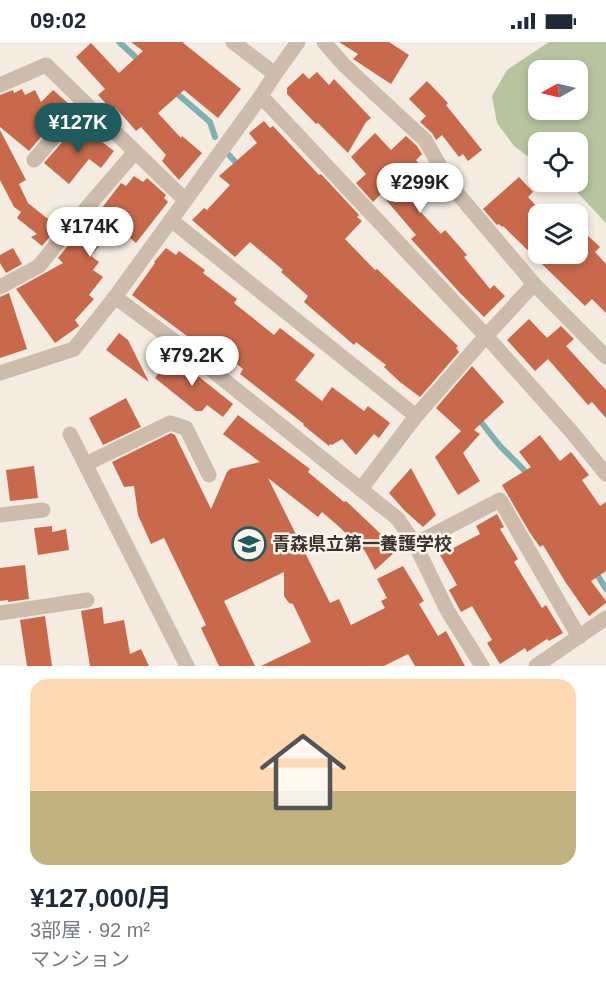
<!DOCTYPE html>
<html lang="ja">
<meta charset="utf-8">
<style>
:root{--surface:#fff;--page:#f6f6f7;--text:#1f2937;--muted:#747a83;--accent:#1f5a5e}
body{margin:0;font-family:Helvetica,"Noto Sans JP",sans-serif;background:var(--page);color:var(--text);height:100vh;display:flex;flex-direction:column;font-size:22px;white-space:nowrap}
*{box-sizing:border-box;margin:0}
p{font-size:20px;color:var(--muted)}
.icon{flex:none;width:33px;height:33px;fill:none;stroke:currentColor;stroke-width:2;stroke-linecap:round;stroke-linejoin:round}
.map{position:relative;height:624px;overflow:hidden}
.details{display:flex;flex-direction:column;background:var(--surface);flex:1}
.details>*{flex:none}
.needle{width:39px;rotate:262deg}
.controls{position:absolute;left:528px;top:18px;display:grid;gap:12px}
.controls a{display:grid;place-items:center;width:60px;height:60px;border-radius:12px;background:var(--surface);box-shadow:0 3px 9px #0003;font-size:30px}
.price{position:absolute;translate:-50% -51px;padding:0 14px;border-radius:21px;background:#fff;color:#222;font-size:20px;line-height:39px;filter:drop-shadow(0 2px 3px #0008)}
.price::after{content:'';position:absolute;left:50%;top:36px;width:18px;height:14px;margin-left:-9px;background:inherit;clip-path:polygon(0 0,100% 0,50% 100%)}
.price.current{background:var(--accent);color:#fff}
ul{padding:0;list-style:none}
li{display:grid;align-content:center;gap:12px;height:318px;padding:0 30px}
li span{display:grid;place-items:center;height:186px;border-radius:18px;color:#555}
li>.icon{margin-inline-start:auto}
span .icon{width:108px;height:108px;fill:#fffc;stroke-width:1}
li b{font-size:26px}
.status{display:flex;justify-content:space-between;align-items:center;height:42px;padding:0 30px;background:var(--surface);direction:ltr}
.status svg{height:16px;fill:currentColor}
.map>svg:first-child{display:block}
.green{fill:#b8c4a0;fill-rule:evenodd}
.lines{fill:none;stroke-linecap:round;stroke-linejoin:round}
.stream{stroke:#7fb0b2;stroke-width:6}
.building{fill:#c8694b}
.minor{stroke:#cdbbac;stroke-width:15}
.labels{text-anchor:middle;stroke-width:5;stroke-linejoin:round;paint-order:stroke}
.poi-label{font-size:18px;font-weight:bold;fill:#3b302b;stroke:#fbf5ee;text-anchor:start}
</style>
<div class="status"><b>09:02</b><svg viewBox="0 0 49 12"><path d="M0 12V9h3v3zM5 12V6h3v6zM10 12V3h3v9zM15 12V0h3v12zM26 1h20v11H26zM47 4h2v5h-2z"/></svg></div>
<div class="map">
<svg width="606" height="624" viewBox="0 0 606 624">
<rect width="100%" height="100%" fill="#f4ebe1"/>
<path class="green" d="M549 0H606V181L575 148 563 140H578V100H538V122L514 104 497 81 492 54 507 28ZM538 28H578V68H538Z"/>
<g class="lines">
<g class="stream">
<polyline points="119,0 142,21"/>
<polyline points="174,49 210,80 215,95"/>
<polyline points="229,113 240,125"/>
<polyline points="477,375 500,404 530,434"/>
<polyline points="595,529 606,547"/>
</g>
</g>
<g class="building">
<polygon points="131,0 182,0 241,47 218,76 184,48 158,71 181,96 182,94 202,111 179,138 162,119 166,113 141,85 136,89 116,66 113,69 98,53 105,47 76,15 91,1 119,31 143,9"/>
<polygon points="339,0 389,0 409,13 391,42 353,17 358,12"/>
<polygon points="317,30 329,43 334,37 371,76 366,80 348,111 318,81 316,82 287,52 287,46 303,31 309,37"/>
<polygon points="427,39 448,61 446,63 482,108 468,119 463,112 459,115 442,93 436,98 432,91 420,80 426,74 409,57"/>
<polygon points="22,47 25,53 35,48 41,60 53,48 69,62 29,109 0,85 0,53 13,48 14,51"/>
<polygon points="264,79 270,86 273,84 319,133 321,132 359,173 357,175 362,179 345,197 375,228 377,227 458,304 456,306 459,310 420,355 400,340 384,325 386,323 356,300 354,303 304,260 308,254 281,230 283,228 250,200 235,215 192,178 204,166 207,168 230,143 219,134 257,101 249,91"/>
<polygon points="77,83 96,98 97,96 114,109 101,126 89,117 69,142 44,121"/>
<polygon points="0,88 26,138 19,142 28,161 58,185 42,204 31,195 37,192 17,176 21,170 14,165 0,138"/>
<polygon points="375,91 391,108 406,94 417,104 422,112 416,118 435,141 414,159 419,165 417,166 441,192 445,188 467,213 464,215 490,247 494,243 505,254 484,275 461,252 411,197 416,193 381,152 373,160 356,141 366,132 351,115"/>
<polygon points="134,134 143,140 147,136 166,153 164,156 168,160 136,201 115,184 91,214 99,220 93,228 103,235 89,253 94,257 75,278 79,284 55,301 16,247 63,221 58,216 73,197 76,200 121,141 126,144"/>
<polygon points="519,135 533,150 528,155 538,166 538,212 578,212 578,194 580,196 585,191 600,205 595,210 606,222 606,271 592,257 585,264 503,184 502,185 499,182 497,183 483,167"/>
<polygon points="13,206 22,222 6,231 0,221 0,213"/>
<polygon points="166,206 176,213 179,209 205,228 203,231 237,257 234,261 274,293 280,286 315,313 295,338 322,359 332,345 364,369 368,364 390,381 379,396 374,392 356,413 342,397 332,403 330,402 329,404 303,383 304,382 240,332 243,327 219,308 213,317 186,295 187,294 132,253 155,221 154,220"/>
<polygon points="9,251 27,307 0,316 0,255"/>
<polygon points="529,277 547,296 561,284 574,297 566,304 606,348 606,376 592,360 588,363 548,317 535,329 507,298"/>
<polygon points="119,291 128,298 149,340 106,308"/>
<polygon points="174,311 201,332 198,334 233,362 223,375 207,363 202,369 196,369 155,336"/>
<polygon points="472,324 504,360 474,388 480,392 463,411 480,439 458,453 435,415 461,389 436,366"/>
<polygon points="126,356 141,385 103,403 89,376"/>
<polygon points="238,373 310,427 308,430 344,460 346,459 383,494 386,493 395,510 375,528 365,509 336,482 322,470 318,475 268,436 330,561 339,557 351,583 385,566 381,559 387,556 377,537 403,524 424,559 419,562 438,594 446,589 465,624 415,624 408,612 384,624 261,624 311,600 293,562 289,561 284,554 284,530 224,559 255,624 219,624 201,586 206,583 164,496 151,502 138,473 134,444 124,445 112,420 171,391 175,393 211,467 227,430 230,427 260,420 223,392"/>
<polygon points="540,393 560,419 571,410 589,433 582,438 600,464 606,460 606,529 591,539 606,559 606,561 589,574 566,541 543,503 540,505 530,491 502,443 531,425 519,410"/>
<polygon points="34,424 38,456 10,459 6,428"/>
<polygon points="411,426 436,473 423,485 405,469 389,451"/>
<polygon points="497,472 504,485 500,487 518,517 514,520 542,566 546,563 563,591 549,599 547,597 527,610 525,606 500,622 487,601 492,598 472,564 461,570 449,548 457,543 440,513 480,492 476,484"/>
<polygon points="52,484 52,490 66,487 69,508 38,513 34,486"/>
<polygon points="25,523 29,557 8,560 8,558 0,559 0,526"/>
<polygon points="102,565 104,582 124,578 130,612 141,607 149,624 90,624 81,569"/>
<polygon points="45,574 52,624 27,624 20,578"/>
</g>
<g class="lines">
<g class="minor">
<polyline points="233,0 275,32"/>
<polyline points="324,0 344,23 425,98 452,145 534,242 606,315"/>
<polyline points="0,43 46,23 185,158"/>
<polyline points="261,54 486,294 570,388 606,432"/>
<polyline points="34,118 84,60"/>
<polyline points="171,178 416,374"/>
<polyline points="0,245 39,224 72,183 135,110"/>
<polyline points="115,255 184,306 398,477 415,502 447,568 482,624"/>
<polyline points="0,331 74,307 115,255 171,178 261,54 275,32 298,0"/>
<polyline points="70,392 187,624"/>
<polyline points="86,422 170,381 186,386 209,433"/>
<polyline points="361,447 416,374 486,294 534,242"/>
<polyline points="0,473 43,468"/>
<polyline points="415,502 500,458 579,595"/>
<polyline points="0,571 87,558"/>
<polyline points="536,624 606,576"/>
</g>
</g>
<defs>
<g id="school-ring" transform="scale(1.725)"><circle r="9.5" fill="#fbf5ee" stroke="#1f5a5e" stroke-width="1.5"/><path d="M0-5L7-2L0 1L-7-2ZM-4 1L0 2.5L4 1V4Q0 6-4 4Z" fill="#1f5a5e"/></g>
</defs>
<g fill-rule="evenodd">
<use href="#school-ring" x="249" y="502"/>
</g>
<g class="labels">
<g class="poi-label">
<text x="272" y="508">青森県立第一養護学校</text>
</g>
</g>
</svg>
<div class="controls">
<a><svg class="needle" viewBox="-14 -14 28 28"><path d="M0-13l5 13h-10z" fill="#e53935"/><path d="M0 13l5-13h-10z" fill="#747a83"/></svg></a>
<a><svg class="icon" aria-label="locate" viewBox="0 0 24 24"><circle cx="12" cy="12" r="6"/><path d="M12 2v4M12 18v4M2 12h4M18 12h4"/></svg></a>
<a><svg class="icon" aria-label="layers" viewBox="0 0 24 24"><path d="M12 4l9 5-9 5-9-5zM3 14l9 5 9-5"/></svg></a>
</div>
<b class="price current" style="left:78px;top:112px">¥127K</b>
<b class="price" style="left:420px;top:172px">¥299K</b>
<b class="price" style="left:90px;top:216px">¥174K</b>
<b class="price" style="left:192px;top:345px">¥79.2K</b>
</div>
<section class="details">
<ul>
<li><span style="background:linear-gradient(#ffd9b3 60%,#c2b280 0)"><svg class="icon" aria-label="home" viewBox="0 0 24 24"><path d="M3 11l9-7 9 7M6 9v11h12V9"/></svg></span><div><b>¥127,000/月</b><p>3部屋 · 92 m²</p><p>マンション</p></div></li>
</ul>
</section>
